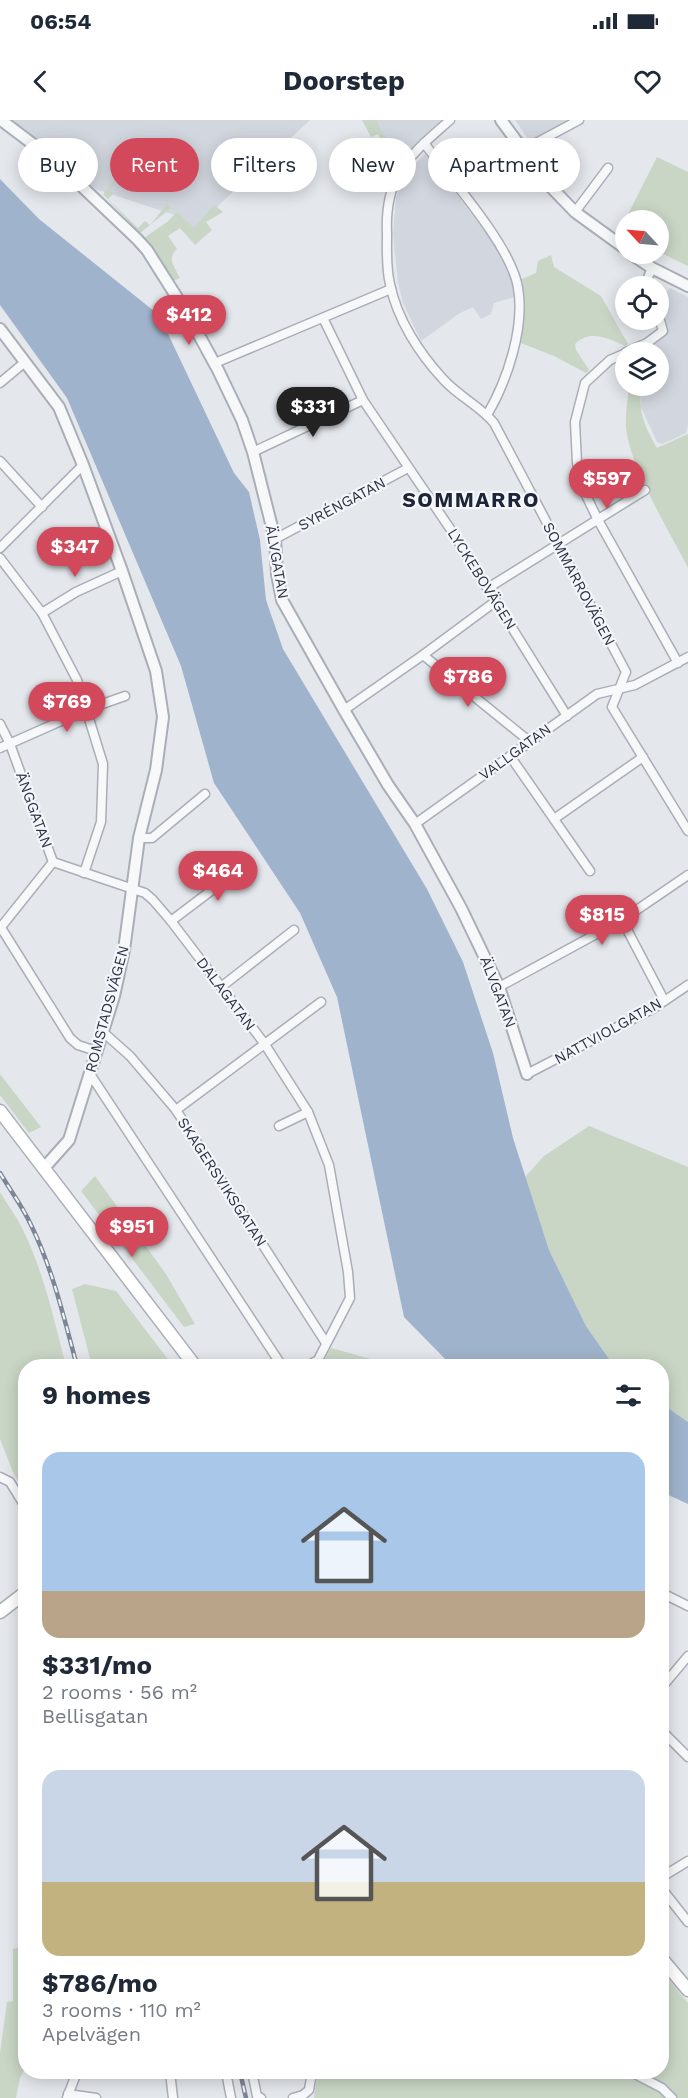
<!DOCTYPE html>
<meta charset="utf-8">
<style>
:root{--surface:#fff;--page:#f2f2f3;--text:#1f2937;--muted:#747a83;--accent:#d1495b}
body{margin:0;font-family:"Work Sans",sans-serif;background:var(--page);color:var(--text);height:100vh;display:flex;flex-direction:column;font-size:22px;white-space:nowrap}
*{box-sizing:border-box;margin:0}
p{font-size:20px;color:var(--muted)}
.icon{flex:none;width:33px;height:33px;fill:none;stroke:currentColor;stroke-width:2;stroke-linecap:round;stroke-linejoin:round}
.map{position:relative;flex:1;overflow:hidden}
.panel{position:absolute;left:18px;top:1239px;width:651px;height:720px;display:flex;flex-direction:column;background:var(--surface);border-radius:24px;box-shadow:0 3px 15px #0003}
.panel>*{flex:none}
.hud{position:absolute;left:18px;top:18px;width:652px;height:54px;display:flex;gap:12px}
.needle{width:39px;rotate:296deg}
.buttons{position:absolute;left:615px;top:90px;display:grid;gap:12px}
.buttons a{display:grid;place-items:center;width:54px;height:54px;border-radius:50%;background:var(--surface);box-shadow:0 3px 15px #0003;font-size:30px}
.price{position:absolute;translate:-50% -51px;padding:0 14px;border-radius:21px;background:var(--accent);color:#fff;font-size:20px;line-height:39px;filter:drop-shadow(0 2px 3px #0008)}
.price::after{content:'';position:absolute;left:50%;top:36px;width:18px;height:14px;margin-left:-9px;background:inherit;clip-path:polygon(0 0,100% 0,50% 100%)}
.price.current{background:#222;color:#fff}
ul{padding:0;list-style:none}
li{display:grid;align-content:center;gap:12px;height:318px;padding:0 24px}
li span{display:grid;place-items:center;height:186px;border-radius:18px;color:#555}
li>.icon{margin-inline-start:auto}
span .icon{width:108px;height:108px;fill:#fffc;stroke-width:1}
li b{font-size:26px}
h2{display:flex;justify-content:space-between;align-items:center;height:72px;padding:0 24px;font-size:26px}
.pill{padding:0 21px;border-radius:27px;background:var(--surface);box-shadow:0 3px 15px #0003;font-size:21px;line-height:54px}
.pill.current{background:var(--accent);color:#fff}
.status{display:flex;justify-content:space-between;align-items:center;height:42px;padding:0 30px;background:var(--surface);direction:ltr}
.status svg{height:16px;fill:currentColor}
header{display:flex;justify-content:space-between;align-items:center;height:78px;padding:0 24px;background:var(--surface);font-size:27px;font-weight:700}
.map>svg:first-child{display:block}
.built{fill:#d2d6de}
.green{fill:#c9d6c5}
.water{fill:#9fb4cc}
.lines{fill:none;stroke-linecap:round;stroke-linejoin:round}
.minor-casing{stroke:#a9aeb7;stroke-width:11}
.tertiary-casing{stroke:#a9aeb7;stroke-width:14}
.secondary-casing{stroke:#a9aeb7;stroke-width:15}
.minor{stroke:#f7f8fa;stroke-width:8}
.tertiary{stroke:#f7f8fa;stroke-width:10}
.secondary{stroke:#fff;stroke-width:12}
.rail-casing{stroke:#7d8696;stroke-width:4.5}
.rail{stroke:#f4f6f9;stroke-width:2;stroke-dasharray:7;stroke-linecap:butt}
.labels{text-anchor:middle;stroke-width:4.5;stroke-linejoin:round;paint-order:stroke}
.street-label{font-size:15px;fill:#2b3445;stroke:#f4f6f9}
.district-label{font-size:21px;font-weight:bold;letter-spacing:1.5px;fill:#1d2536;stroke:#f4f6f9}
</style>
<div class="status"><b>06:54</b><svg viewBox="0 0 49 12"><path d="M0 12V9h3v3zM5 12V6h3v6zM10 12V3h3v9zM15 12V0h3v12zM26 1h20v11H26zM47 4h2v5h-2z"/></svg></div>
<header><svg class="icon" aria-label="back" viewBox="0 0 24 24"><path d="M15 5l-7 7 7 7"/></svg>Doorstep<svg class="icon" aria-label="heart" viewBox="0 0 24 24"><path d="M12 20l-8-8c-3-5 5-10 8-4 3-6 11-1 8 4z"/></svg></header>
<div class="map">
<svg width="688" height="1978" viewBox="0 0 688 1978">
<rect width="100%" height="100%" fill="#e4e7ec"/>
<g class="built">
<polygon points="10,0 310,0 221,83 195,112 178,96 95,69 57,35"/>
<polygon points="372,0 448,0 395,46"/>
<polygon points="515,0 575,0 530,22"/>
<polygon points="425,34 487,113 505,143 511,157 514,177 494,183 491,194 481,199 473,187 460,193 421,221 403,183 398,163 393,114 396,78 401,63 408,51"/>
<polygon points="670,168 688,177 688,304 686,313 662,324 657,322 641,287 641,266 658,266 658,232 637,232 666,216 659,182"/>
</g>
<g class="green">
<polygon points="362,0 376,0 393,33 399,30 403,37 393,51 389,49 394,46 378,14 371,17"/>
<polygon points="147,24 148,25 109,70 113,74 108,79 138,108 145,101 150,105 167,84 171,88 140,113 103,74"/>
<polygon points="657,37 688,52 688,146 659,132 658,100 626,100 625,115 619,112"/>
<path d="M214 85 223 92 206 102 212 110 195 125 180 108 168 116 177 129C166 139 175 147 180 158L173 161 144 118 167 102 177 92 194 108Z"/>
<path d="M551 135 554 147 601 176 628 224 625 226C609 218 589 209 575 224L576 230 589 250 586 253 554 236 521 223 525 181 522 159 536 153 538 141Z"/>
<path d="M629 266H641C639 294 643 303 657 328L688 314V448C670 412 629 346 626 307 625 294 628 279 629 266Z"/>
<polygon points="0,954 41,1007 29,1013 0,975"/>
<polygon points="589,1006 688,1047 688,1302 662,1284 662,1246 614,1246 586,1206 549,1130 525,1057 544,1036"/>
<polygon points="95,1056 166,1154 195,1204 184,1207 81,1071"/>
<path d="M0 1072C7 1084 16 1096 22 1108 44 1152 54 1200 66 1246H26L25 1375 13 1352 0 1319Z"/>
<polygon points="85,1164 116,1171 173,1246 92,1246 72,1169"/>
<polygon points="331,1228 374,1240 391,1240 412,1246 319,1246 322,1245"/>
<polygon points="25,1826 25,1948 20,1958 16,1978 0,1978 0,1933 7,1882 13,1881 13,1829"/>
<polygon points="662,1851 688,1883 688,1978 314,1978 318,1952 662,1952"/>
</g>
<g class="water">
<polygon points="0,59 39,99 159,195 234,353 249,372 260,420 266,480 283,529 427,769 463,842 493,933 513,1018 549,1130 586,1206 614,1246 452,1246 404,1197 337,877 300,793 214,663 181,546 67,278 0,185"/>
<polygon points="662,1284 688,1302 688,1384 662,1372"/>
</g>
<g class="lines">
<g class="minor-casing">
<g id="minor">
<path d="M450 0C432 16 412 32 399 53 389 71 386 93 387 114 387 131 386 148 390 164 397 199 419 233 443 259 458 276 480 286 494 303L626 552 612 587 688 711"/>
<path d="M424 23C450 58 512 127 518 168 525 208 507 261 487 295"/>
<polyline points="523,30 579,0"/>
<polyline points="575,92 608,48"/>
<polyline points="647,166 646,162 652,148"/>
<polyline points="323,198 363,280 453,413 567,596"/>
<polyline points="626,232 647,223 663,211 658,194"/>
<polyline points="626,233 610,240 585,263 575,302 577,343 584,371 598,400 678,543"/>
<polyline points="215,243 391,169"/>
<polyline points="0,263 25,242"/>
<polyline points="253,332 363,280"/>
<polyline points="0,341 42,387"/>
<polyline points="275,419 408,348"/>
<polyline points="0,428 83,345"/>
<polyline points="0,438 42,493 77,560 103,644 101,702 84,753"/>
<polyline points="488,468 645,370"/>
<polyline points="42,493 76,472 122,451"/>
<polyline points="423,535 529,621"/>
<polyline points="344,590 423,535 496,481"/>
<polyline points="0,604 10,624 53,742"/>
<polyline points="0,628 88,589 125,576"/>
<polyline points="510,636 590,751"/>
<polyline points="554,699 643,637"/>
<polyline points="415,704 597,574 635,565 688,537"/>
<polyline points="139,718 152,718 205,674"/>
<polyline points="622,800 664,880"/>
<polyline points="171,801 249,742"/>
<polyline points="0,806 70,918 78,925 96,931"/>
<polyline points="1,807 53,742 145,773 153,780 171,801 264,923 308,992 329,1045 348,1152 350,1178 318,1240 307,1246"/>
<polyline points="221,867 294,810"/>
<polyline points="499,867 622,800 688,755"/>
<polyline points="103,912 130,936 176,990 326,1223"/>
<polyline points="90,954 282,1246"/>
<polyline points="527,954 654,888 688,865"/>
<polyline points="176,990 321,882"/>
<polyline points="279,1006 308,992"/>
<polyline points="0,1357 10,1362 26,1388"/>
<polyline points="662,1473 688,1486"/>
<polyline points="662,1567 688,1536"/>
<polyline points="662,1611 688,1637"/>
<polyline points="662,1757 688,1741"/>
<polyline points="662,1769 688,1802"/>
<polyline points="170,1952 173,1978"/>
<polyline points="226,1952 231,1978"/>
<polyline points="252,1952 257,1976 261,1978"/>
<polyline points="631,1952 662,1968 672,1978"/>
<polyline points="68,1974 96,1978"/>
<polyline points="67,1978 77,1952"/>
<polyline points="293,1978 303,1975 309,1970 312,1952"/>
</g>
</g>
<g class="tertiary-casing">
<g id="tertiary">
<polyline points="1,0 54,40 137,119 147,130 188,195 218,250 242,300 253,332 275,419 277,454 282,480 344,590 388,665 415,704 461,788 499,867 527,954"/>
<polyline points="501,0 548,64 575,92 626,129"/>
<polyline points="631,134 652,148 688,166"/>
<polyline points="0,209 59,287 83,345 122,451 156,551 163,597 156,650 139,718 124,830 114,876 69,1020 44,1048"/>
</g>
</g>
<g class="secondary-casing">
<g id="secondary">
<polyline points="0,991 195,1246"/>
<polyline points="0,1492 26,1472"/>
<polyline points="662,1839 688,1870"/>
</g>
</g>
<use href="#minor" class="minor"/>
<use href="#tertiary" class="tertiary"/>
<use href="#secondary" class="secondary"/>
<g class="rail-casing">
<g id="rail">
<path d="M0 1053C10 1070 23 1087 31 1105 53 1150 64 1198 77 1246"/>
<polyline points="240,1952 246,1978"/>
</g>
</g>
<use href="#rail" class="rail"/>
</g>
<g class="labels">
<g class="street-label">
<text transform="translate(342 384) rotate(-28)" y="5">SYRÉNGATAN</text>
<text transform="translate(277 442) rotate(80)" y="5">ÄLVGATAN</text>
<text transform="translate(482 459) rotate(58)" y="5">LYCKEBOVÄGEN</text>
<text transform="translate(579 464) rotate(62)" y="5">SOMMARROVÄGEN</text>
<text transform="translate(515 632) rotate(-36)" y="5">VALLGATAN</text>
<text transform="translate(34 690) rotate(70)" y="5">ÄNGGATAN</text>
<text transform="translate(498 872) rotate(69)" y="5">ÄLVGATAN</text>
<text transform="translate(226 874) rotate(53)" y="5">DALAGATAN</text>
<text transform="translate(107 889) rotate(-75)" y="5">ROMSTADSVÄGEN</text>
<text transform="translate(608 911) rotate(-29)" y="5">NATTVIOLGATAN</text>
<text transform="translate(222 1062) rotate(57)" y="5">SKAGERSVIKSGATAN</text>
</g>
<g class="district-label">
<text x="471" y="387">SOMMARRO</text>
</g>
</g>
</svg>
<div class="buttons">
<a><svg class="needle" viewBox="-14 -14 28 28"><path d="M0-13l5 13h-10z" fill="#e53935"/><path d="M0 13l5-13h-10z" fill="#747a83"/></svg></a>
<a><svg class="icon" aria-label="locate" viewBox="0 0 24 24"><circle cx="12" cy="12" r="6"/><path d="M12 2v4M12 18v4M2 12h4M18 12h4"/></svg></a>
<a><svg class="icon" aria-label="layers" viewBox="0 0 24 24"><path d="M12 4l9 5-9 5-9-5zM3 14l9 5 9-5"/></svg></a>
</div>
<b class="price" style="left:189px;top:226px">$412</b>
<b class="price current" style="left:313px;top:318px">$331</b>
<b class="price" style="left:607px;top:390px">$597</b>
<b class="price" style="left:75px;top:458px">$347</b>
<b class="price" style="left:468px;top:588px">$786</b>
<b class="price" style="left:67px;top:613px">$769</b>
<b class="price" style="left:218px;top:782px">$464</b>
<b class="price" style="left:602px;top:826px">$815</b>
<b class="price" style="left:132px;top:1138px">$951</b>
<div class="hud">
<a class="pill">Buy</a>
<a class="pill current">Rent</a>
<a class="pill">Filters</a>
<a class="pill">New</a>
<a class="pill">Apartment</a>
</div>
<section class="panel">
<h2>9 homes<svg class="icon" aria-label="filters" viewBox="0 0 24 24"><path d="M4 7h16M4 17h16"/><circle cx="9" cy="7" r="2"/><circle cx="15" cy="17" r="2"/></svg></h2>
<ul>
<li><span style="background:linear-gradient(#a9c7e8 75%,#b9a48a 0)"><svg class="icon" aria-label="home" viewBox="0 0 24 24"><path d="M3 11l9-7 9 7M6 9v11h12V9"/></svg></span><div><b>$331/mo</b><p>2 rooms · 56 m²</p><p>Bellisgatan</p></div></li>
<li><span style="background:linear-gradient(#c9d6e8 60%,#c2b280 0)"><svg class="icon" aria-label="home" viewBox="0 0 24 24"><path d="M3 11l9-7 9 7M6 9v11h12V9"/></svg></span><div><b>$786/mo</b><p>3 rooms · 110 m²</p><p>Apelvägen</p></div></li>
</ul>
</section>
</div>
